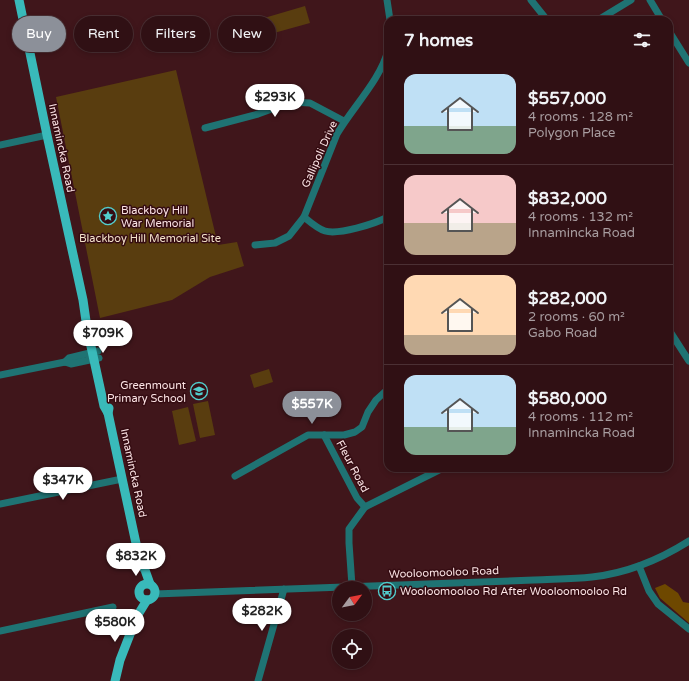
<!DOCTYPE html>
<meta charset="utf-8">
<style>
:root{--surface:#301014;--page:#3c1e22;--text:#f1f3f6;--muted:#a89da0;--line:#4b3034;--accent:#8c9099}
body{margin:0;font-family:"Varela Round",sans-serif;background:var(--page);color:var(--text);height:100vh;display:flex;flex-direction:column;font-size:15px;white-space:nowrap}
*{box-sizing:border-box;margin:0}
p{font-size:13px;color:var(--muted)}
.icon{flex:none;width:22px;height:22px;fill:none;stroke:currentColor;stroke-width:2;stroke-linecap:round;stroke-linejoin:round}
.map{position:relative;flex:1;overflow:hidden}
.sheet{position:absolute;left:384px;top:16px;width:289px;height:456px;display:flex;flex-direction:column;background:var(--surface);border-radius:12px;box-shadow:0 2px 6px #0003,0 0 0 1px var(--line)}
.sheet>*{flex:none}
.hud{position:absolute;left:12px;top:16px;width:312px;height:36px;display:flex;gap:8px}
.needle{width:26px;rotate:58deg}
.controls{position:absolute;left:332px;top:581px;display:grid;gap:8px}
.controls a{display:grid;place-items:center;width:40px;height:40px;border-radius:50%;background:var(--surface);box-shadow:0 2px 6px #0003,0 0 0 1px var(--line);font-size:20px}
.price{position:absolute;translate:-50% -34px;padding:0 9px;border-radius:14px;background:#fff;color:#222;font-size:13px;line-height:26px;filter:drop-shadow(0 1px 2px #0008)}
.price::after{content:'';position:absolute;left:50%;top:24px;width:12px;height:9px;margin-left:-6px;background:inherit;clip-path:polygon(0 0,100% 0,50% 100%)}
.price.current{background:var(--accent);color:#fff}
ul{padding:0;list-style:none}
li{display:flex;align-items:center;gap:12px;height:100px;padding:0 20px}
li+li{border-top:1px solid var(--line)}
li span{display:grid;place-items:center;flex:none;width:112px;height:80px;border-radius:12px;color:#555}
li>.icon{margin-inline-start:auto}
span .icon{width:48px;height:48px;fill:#fffc;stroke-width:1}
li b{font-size:17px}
h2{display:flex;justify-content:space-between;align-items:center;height:48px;padding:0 20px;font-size:17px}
.chip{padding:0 14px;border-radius:18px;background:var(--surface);box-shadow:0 2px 6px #0003,0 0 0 1px var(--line);font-size:14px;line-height:36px}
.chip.current{background:var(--accent);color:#fff}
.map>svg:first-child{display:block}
.green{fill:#593d0f}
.forest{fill:#6e4800}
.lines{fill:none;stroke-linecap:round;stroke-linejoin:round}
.minor{stroke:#1f7373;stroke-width:7}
.major{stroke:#39baba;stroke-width:9}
.labels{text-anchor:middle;stroke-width:3;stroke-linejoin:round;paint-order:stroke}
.street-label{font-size:11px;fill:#fce4e5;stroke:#350c12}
.poi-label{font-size:11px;fill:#fce4e5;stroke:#350c12;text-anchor:start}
.park-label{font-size:11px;fill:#f2e1c9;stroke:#350c12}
</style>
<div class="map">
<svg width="689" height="681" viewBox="0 0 689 681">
<rect width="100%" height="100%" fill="#40161b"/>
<g class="green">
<polygon points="305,6 310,23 241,42 237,26"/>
<polygon points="176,70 218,245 237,242 244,266 210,277 172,300 100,318 56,97"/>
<polygon points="269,369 273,382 254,388 250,375"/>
<polygon points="208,401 215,435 200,438 193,404"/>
<polygon points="188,407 196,441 179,445 172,411"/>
</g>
<polygon class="forest" points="665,584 678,593 683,602 689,603 689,623 660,598 655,588"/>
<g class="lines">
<g class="minor">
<polyline points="387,0 390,20"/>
<polyline points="531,0 547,20"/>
<polyline points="650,0 662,20"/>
<polyline points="598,20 631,0"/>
<polyline points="669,31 689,63"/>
<polyline points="205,128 258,114 291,102 310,103 344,121"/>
<polyline points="0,145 47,135"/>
<path d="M304 217C310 222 318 229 325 231 339 235 374 224 388 217"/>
<path d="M255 245 275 243 289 236 304 217 337 134C352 108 381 79 388 50"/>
<polyline points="669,330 689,361"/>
<polyline points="65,362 69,358 98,351"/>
<polyline points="0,375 65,362 71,364 99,358"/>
<polyline points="324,435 357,498 365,507"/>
<polyline points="235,476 308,435 344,435 355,432 362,427 368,412 376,400 388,389"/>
<polyline points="0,504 122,479"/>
<polyline points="639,566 649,591 658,604 689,629"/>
<polyline points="352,586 349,543 349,529 365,507 443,468"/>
<path d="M155 594 534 580C554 579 573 579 592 577 628 573 659 560 689 541"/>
<polyline points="0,631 113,607"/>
<polyline points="258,681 284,589"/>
</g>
<g class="major">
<polyline points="19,0 47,135 83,300 87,328 104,406 108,413"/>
<polyline points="109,408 108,413 140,562 145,570 150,584"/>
<circle cx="147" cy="592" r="8"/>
<polyline points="115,681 120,660 134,624 139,613 147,600"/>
</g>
</g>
<defs>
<g id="sight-ring" transform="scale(0.9)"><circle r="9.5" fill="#350c12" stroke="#52cdcd" stroke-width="1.5"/><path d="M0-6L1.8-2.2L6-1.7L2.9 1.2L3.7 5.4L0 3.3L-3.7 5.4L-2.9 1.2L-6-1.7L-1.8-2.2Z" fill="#52cdcd"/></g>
<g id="school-ring" transform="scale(0.9)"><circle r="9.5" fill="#350c12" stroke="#52cdcd" stroke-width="1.5"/><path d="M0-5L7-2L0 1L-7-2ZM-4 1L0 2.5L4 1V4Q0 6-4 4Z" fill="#52cdcd"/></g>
<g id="bus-ring" transform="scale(0.9)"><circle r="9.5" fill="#350c12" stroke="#52cdcd" stroke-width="1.5"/><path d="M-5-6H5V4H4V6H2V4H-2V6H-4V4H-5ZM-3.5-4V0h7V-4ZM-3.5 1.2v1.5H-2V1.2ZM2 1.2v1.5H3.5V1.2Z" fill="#52cdcd"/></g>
</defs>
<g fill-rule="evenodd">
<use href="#sight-ring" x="108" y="216"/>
<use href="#school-ring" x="199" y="391"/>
<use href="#bus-ring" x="387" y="591"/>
</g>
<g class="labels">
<g class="street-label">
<text transform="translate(62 148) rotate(78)" y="4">Innamincka Road</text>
<text transform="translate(319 154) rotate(-66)" y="4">Gallipoli Drive</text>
<text transform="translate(353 466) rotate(62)" y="4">Fleur Road</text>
<text transform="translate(134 473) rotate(78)" y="4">Innamincka Road</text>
<text transform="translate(444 572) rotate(-2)" y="4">Wooloomooloo Road</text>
</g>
<g class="poi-label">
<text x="121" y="214">Blackboy Hill<tspan x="121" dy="13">War Memorial</tspan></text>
<text x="186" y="389" text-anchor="end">Greenmount<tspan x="186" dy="13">Primary School</tspan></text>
<text x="400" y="595">Wooloomooloo Rd After Wooloomooloo Rd</text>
</g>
<g class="park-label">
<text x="150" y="242">Blackboy Hill Memorial Site</text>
</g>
</g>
</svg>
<div class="controls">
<a><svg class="needle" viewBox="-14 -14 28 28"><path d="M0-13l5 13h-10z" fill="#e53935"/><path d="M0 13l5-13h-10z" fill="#a89da0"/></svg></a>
<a><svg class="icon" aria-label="locate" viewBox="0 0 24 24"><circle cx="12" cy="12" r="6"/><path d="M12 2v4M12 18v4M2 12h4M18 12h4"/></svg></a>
</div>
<b class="price" style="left:275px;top:118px">$293K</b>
<b class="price" style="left:103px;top:354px">$709K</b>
<b class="price current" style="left:312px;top:425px">$557K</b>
<b class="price" style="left:63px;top:501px">$347K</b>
<b class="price" style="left:136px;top:577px">$832K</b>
<b class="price" style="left:262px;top:632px">$282K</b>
<b class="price" style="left:115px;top:643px">$580K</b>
<div class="hud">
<a class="chip current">Buy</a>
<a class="chip">Rent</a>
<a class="chip">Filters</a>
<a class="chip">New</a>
</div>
<section class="sheet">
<h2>7 homes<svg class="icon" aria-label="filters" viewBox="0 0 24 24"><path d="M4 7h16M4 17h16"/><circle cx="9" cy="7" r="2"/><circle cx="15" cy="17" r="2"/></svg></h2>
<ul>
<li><span style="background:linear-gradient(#bfe0f5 65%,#7fa58c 0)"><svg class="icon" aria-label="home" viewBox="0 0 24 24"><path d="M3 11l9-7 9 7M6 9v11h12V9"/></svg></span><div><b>$557,000</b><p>4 rooms · 128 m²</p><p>Polygon Place</p></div></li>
<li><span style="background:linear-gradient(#f6c9c9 60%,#b9a48a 0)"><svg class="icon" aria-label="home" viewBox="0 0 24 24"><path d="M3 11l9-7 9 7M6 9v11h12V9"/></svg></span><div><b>$832,000</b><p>4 rooms · 132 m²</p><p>Innamincka Road</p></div></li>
<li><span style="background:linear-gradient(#ffd9b3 75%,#b9a48a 0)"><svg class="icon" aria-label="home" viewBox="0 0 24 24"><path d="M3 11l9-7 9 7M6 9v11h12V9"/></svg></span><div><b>$282,000</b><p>2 rooms · 60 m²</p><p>Gabo Road</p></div></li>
<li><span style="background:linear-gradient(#bfe0f5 65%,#7fa58c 0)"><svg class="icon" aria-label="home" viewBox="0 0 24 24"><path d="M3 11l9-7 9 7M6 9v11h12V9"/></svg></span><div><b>$580,000</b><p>4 rooms · 112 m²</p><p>Innamincka Road</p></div></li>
</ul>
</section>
</div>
